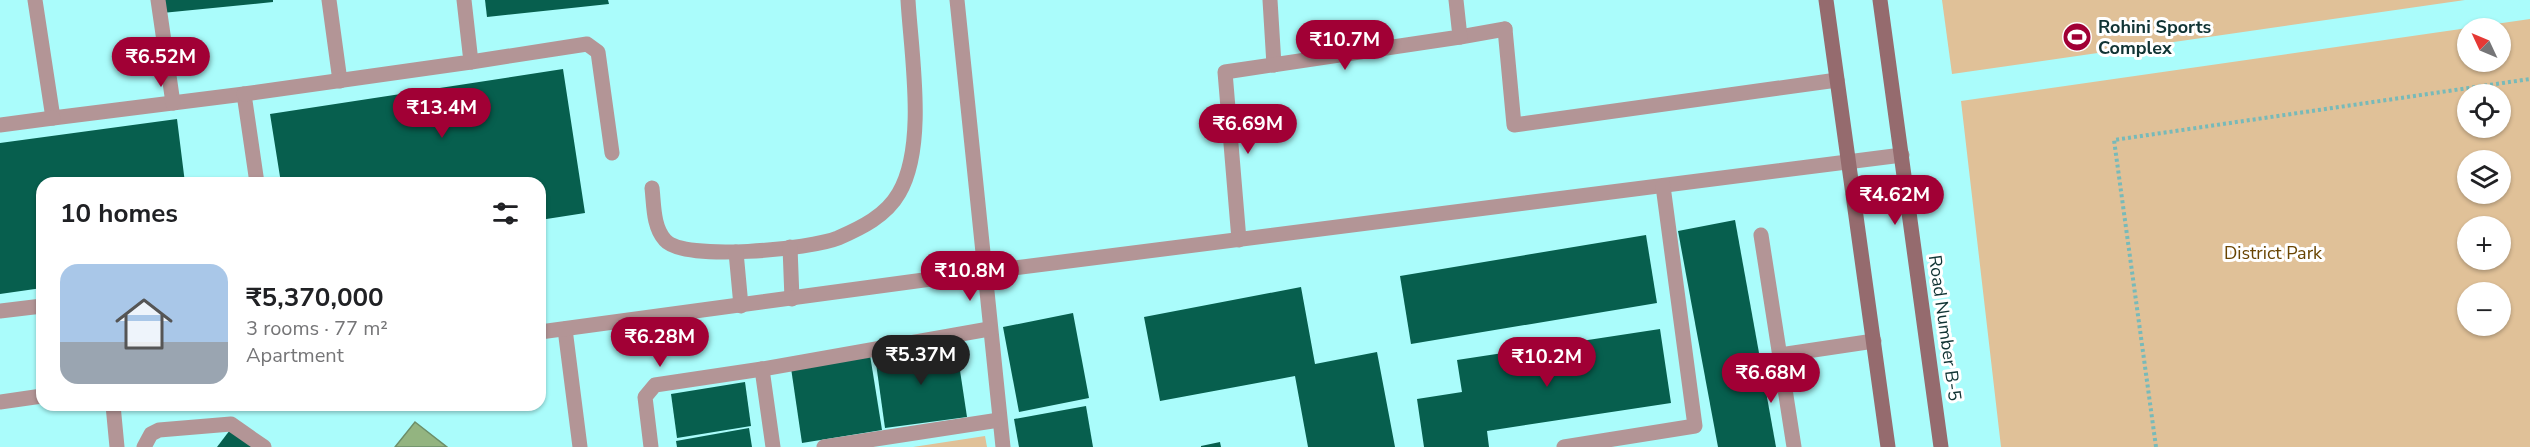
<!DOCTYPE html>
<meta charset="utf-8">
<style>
:root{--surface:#fff;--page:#f6f6f6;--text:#202124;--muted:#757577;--accent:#a10035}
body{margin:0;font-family:"Nunito Sans",sans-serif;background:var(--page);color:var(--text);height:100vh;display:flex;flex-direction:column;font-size:22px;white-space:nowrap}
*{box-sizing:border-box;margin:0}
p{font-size:20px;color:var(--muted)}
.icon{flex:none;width:33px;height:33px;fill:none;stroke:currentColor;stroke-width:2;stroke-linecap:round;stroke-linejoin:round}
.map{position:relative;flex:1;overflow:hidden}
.details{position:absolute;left:36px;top:177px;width:510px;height:234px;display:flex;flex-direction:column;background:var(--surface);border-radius:18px;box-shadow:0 2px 4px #0004}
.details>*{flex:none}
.needle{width:39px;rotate:314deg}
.fabs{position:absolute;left:2457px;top:18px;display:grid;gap:12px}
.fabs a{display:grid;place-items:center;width:54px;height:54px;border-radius:50%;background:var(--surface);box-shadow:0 2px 4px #0004;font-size:30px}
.price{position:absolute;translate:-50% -51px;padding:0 14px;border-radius:21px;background:var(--accent);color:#fff;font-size:20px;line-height:39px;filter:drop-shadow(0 2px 3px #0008)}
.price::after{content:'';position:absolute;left:50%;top:36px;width:18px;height:14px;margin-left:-9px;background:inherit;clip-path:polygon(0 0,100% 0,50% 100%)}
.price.selected{background:#222;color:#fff}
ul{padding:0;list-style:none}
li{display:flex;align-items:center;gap:18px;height:150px;padding:0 24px}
li span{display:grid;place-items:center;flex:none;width:168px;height:120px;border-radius:18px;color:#555}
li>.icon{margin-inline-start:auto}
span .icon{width:72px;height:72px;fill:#fffc;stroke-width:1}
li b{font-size:26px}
h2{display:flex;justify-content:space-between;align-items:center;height:72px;padding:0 24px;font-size:26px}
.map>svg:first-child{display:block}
.green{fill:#e0c198;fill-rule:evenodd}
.water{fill:#93b480;stroke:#6c8e69;stroke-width:1.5}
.building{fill:#075f4e}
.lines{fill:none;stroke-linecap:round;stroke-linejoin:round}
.path{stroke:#77bab9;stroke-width:4;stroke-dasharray:3 3;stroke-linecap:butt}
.lane{stroke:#b39596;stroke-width:15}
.street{stroke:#b39596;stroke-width:15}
.secondary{stroke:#956b6e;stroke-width:15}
.labels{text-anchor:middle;stroke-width:6;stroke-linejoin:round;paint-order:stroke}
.poi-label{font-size:18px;font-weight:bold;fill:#113434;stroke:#fff;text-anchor:start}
.park-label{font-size:18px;fill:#694401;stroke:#fff}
.street-label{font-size:18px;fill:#113434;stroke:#fff}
</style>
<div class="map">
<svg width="2530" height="447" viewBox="0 0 2530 447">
<rect width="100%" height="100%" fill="#aafcfb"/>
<g class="green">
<polygon points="1942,0 2465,0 1952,74"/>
<path d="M2530 19V447H2001L1961 101ZM2468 28H2500V62H2468ZM2468 94H2500V128H2468ZM2468 160H2500V194H2468ZM2468 226H2500V260H2468ZM2468 292H2500V326H2468Z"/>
<polygon points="985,436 987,447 913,447"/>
</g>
<polygon class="water" points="415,422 447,447 395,447"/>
<g class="building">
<polygon points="160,0 273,0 273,2 162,13"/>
<polygon points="485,0 608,0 609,4 487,17"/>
<polygon points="563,69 585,213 540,220 540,183 281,183 270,114"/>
<polygon points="177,119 185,183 42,183 42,288 0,294 0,143"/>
<polygon points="1735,220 1776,447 1718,447 1678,231"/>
<polygon points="1646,235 1657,303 1411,344 1400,276"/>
<polygon points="1301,287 1315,364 1377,352 1395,447 1308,447 1295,376 1160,401 1144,317"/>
<polygon points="1073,313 1089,398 1019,412 1003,327"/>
<polygon points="1660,329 1671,403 1487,431 1489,447 1424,447 1417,399 1462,392 1457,360"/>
<polygon points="956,344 967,417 885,428 875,356"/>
<polygon points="870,355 882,430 802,443 791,368"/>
<polygon points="745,382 751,426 677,438 671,394"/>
<polygon points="1086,406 1093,447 1019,447 1014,419"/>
<polygon points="233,426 260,447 217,447"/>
<polygon points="749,428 752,447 677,447 676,441"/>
<polygon points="1220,442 1221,447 1201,447 1201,446"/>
</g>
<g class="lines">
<polyline class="path" points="2156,447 2114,140 2530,79"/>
<g class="lane">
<polyline points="1460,37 1505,29"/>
<path d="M652 188C654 205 653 227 665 240 683 262 811 249 838 238 861 228 886 216 899 193 927 145 911 54 908 0"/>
<polyline points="790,247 792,299"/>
<polyline points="736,252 741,306"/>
<polyline points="113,405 117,447"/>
<polyline points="144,447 151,434 159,430 231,424 264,447"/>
</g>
<g class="street">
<polyline points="35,0 53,118 244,94 257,183"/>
<polyline points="158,0 173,103"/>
<polyline points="329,0 340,81"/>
<polyline points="957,0 1003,447"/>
<polyline points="1270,0 1274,65"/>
<polyline points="1505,29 1514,125 1837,80"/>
<polyline points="471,62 587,44 598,52 612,153"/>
<polyline points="244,94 471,62 464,0"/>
<polyline points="0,125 53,118"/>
<polyline points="1761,235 1794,447"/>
<polyline points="1239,240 1225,72 1460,37 1456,0"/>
<polyline points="0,311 42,306"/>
<polyline points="565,329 580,447"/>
<polyline points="540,332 983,272 1902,155"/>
<polyline points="1780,355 1874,341"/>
<polyline points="0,402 42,396"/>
<polyline points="651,447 645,397 655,385 762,369"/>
<polyline points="773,447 762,369 989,329"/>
<polyline points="824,447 999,420"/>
<polyline points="1564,447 1695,426 1663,186"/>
</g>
<g class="secondary">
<polyline points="1826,0 1888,447"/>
<polyline points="1880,0 1941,447"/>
</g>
</g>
<defs>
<g id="stadium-disc" transform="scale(1.5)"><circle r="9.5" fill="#a10035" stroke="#fff"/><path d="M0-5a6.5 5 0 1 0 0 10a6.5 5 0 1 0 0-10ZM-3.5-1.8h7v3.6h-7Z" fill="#fff"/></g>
</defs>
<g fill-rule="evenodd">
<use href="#stadium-disc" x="2077" y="37"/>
</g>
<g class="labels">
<g class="poi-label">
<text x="2098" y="33">Rohini Sports<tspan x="2098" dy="21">Complex</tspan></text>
</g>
<g class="park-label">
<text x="2273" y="259">District Park</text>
</g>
<g class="street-label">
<text transform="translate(1945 328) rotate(82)" y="6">Road Number B-5</text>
</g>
</g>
</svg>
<div class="fabs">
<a><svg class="needle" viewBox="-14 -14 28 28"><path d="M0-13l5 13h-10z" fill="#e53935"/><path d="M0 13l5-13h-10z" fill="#757577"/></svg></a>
<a><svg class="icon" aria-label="locate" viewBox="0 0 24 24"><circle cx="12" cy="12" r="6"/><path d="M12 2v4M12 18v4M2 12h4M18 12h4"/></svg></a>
<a><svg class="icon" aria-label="layers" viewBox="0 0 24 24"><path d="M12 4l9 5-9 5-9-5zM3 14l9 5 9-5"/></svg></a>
<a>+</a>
<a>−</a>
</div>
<b class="price" style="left:1345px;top:71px">₹10.7M</b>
<b class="price" style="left:161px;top:88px">₹6.52M</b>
<b class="price" style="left:442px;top:139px">₹13.4M</b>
<b class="price" style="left:1248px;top:155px">₹6.69M</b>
<b class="price" style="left:1895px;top:226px">₹4.62M</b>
<b class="price" style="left:970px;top:302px">₹10.8M</b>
<b class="price" style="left:660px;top:368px">₹6.28M</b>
<b class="price selected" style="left:921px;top:386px">₹5.37M</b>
<b class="price" style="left:1547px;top:388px">₹10.2M</b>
<b class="price" style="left:1771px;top:404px">₹6.68M</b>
<section class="details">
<h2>10 homes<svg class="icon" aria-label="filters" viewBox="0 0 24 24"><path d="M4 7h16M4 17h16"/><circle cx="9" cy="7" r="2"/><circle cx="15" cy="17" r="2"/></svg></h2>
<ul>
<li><span style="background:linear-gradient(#a9c7e8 65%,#9aa5b1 0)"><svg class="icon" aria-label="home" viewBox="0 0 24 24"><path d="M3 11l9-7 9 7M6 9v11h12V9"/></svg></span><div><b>₹5,370,000</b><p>3 rooms · 77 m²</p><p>Apartment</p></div></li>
</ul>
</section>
</div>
